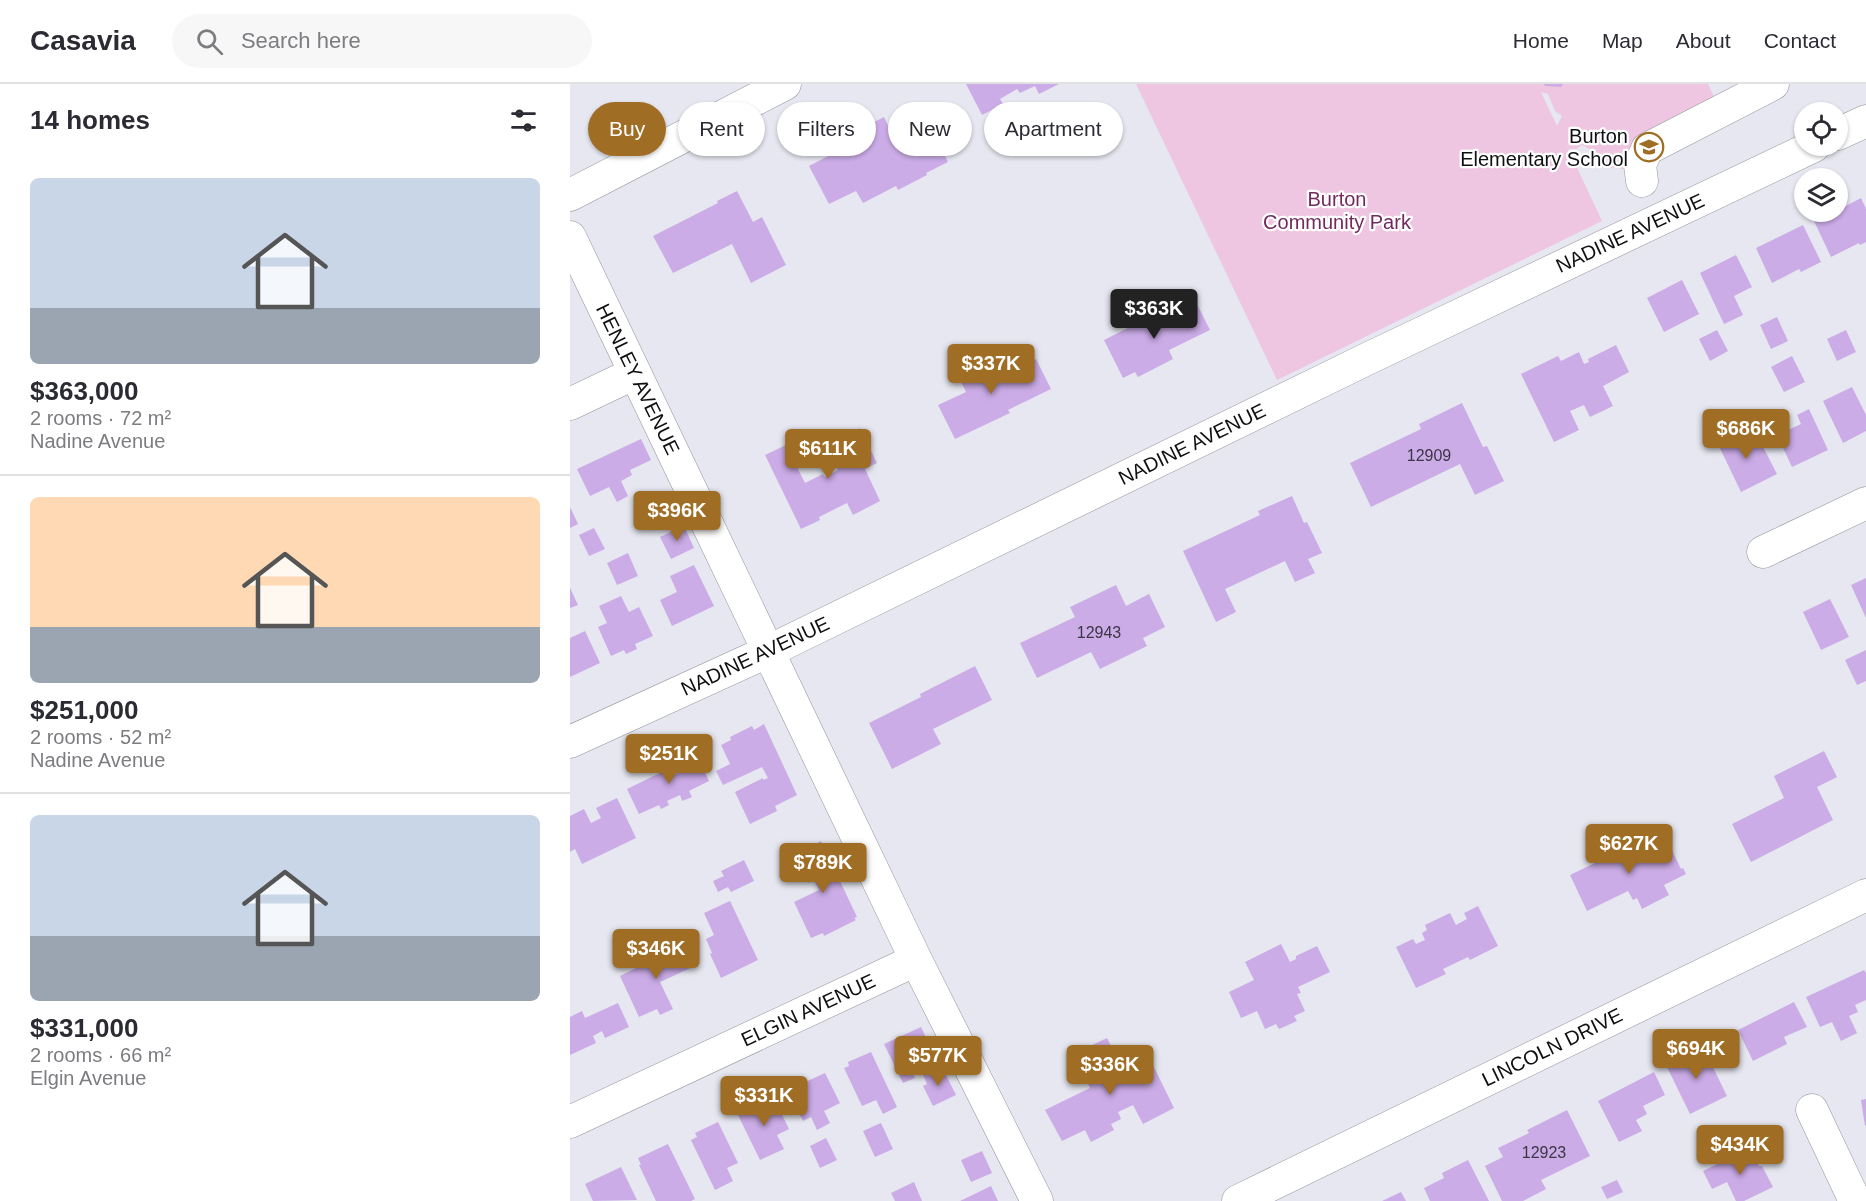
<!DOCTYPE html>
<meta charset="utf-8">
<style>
:root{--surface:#fff;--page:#f7f7f7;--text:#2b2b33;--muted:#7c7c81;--line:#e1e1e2;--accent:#a06d24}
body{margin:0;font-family:Arial,sans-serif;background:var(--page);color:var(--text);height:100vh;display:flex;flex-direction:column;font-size:22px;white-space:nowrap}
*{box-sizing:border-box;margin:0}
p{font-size:20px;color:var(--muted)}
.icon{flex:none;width:33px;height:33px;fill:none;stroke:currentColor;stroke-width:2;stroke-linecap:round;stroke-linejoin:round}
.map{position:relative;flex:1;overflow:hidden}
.side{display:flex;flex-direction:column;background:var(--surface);width:570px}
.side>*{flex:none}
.hud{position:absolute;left:18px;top:18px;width:570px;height:54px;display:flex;gap:12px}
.buttons{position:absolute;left:1224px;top:18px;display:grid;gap:12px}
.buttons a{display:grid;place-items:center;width:54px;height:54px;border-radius:50%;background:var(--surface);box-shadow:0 2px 4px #0004;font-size:30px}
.price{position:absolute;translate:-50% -51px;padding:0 14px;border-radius:6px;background:var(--accent);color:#fff;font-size:20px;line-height:39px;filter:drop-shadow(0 2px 3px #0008)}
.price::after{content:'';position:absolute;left:50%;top:36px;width:18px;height:14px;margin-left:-9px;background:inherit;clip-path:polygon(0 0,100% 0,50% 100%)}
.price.selected{background:#222;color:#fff}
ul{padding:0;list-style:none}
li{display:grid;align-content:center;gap:12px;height:318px;padding:0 30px}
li+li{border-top:2px solid var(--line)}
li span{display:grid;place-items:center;height:186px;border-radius:9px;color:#555}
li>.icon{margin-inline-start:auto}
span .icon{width:108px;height:108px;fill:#fffc;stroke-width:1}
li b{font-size:26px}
h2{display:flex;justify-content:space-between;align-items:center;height:72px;padding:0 30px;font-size:26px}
.chip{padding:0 21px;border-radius:27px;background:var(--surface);box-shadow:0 2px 4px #0004;font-size:21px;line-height:54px}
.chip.selected{background:var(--accent);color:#fff}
header{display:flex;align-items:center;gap:36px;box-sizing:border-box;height:84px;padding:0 30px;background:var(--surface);border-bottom:2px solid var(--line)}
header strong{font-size:28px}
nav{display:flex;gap:33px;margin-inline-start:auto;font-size:21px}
.search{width:420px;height:54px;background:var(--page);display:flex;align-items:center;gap:15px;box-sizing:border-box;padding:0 21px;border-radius:33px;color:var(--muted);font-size:22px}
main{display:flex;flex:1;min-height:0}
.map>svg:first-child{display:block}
.green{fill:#efc6e1;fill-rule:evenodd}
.building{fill:#cbace7}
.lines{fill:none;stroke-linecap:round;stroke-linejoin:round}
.minor-casing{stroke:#92939b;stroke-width:33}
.minor{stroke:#fff;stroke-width:32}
.labels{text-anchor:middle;stroke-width:4.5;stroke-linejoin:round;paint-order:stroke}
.number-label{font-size:16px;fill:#3d3646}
.poi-label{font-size:20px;fill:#0e0f11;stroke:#fff;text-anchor:end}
.park-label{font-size:20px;fill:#712a5e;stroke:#fff}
.street-label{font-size:20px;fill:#0e0f11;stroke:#fff}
</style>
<header>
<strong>Casavia</strong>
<div class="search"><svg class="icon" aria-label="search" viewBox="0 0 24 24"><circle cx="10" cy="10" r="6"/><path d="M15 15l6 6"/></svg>Search here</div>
<nav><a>Home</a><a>Map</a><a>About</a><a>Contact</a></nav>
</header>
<main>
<section class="side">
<h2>14 homes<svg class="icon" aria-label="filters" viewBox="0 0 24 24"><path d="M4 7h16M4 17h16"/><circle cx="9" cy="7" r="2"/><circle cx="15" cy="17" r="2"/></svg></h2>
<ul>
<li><span style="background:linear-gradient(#c9d6e8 70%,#9aa5b1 0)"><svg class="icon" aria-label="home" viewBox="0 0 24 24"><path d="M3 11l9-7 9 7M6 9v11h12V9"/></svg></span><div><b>$363,000</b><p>2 rooms · 72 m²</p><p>Nadine Avenue</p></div></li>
<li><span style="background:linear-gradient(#ffd9b3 70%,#9aa5b1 0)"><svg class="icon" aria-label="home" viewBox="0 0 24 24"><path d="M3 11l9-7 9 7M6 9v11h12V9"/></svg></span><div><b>$251,000</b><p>2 rooms · 52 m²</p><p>Nadine Avenue</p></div></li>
<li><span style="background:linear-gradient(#c9d6e8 65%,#9aa5b1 0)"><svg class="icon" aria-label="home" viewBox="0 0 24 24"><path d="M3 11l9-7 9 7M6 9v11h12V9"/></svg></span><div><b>$331,000</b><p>2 rooms · 66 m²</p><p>Elgin Avenue</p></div></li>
</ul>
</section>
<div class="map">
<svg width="1296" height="1117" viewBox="0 0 1296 1117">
<rect width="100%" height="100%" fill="#e6e7f0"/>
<path class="green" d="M566 0H1138L1148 21 1057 86C1046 81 1026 89 1028 69L1012 61 1006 65H999L996 60 1032 137 707 296ZM971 8 978 10 985 27 992 32 987 42Z"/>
<g class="building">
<polygon points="396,0 489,0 469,10 465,2 450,9 447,5 430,15 433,20 412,31"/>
<polygon points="974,0 993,0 991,3 975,2"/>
<polygon points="314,33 320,46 341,35 353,59 365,52 378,78 356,89 357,91 328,106 326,102 293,119 286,107 259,120 239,82 268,67 270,70 275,67 277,71 284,67 283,64 301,55 294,43"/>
<polygon points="167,107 183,138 192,133 216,181 181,199 162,160 103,189 83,152 148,119 147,117"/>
<polygon points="1291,114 1296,125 1296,158 1290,161 1289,159 1261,173 1244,137 1264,128 1268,128 1268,126"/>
<polygon points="1233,141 1251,178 1231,188 1229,185 1202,199 1186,164"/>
<polygon points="1166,171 1182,203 1164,212 1173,231 1154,240 1130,189"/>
<polygon points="1112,196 1129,230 1094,248 1077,214"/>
<polygon points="628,222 640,246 599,266 603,275 568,293 565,288 553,294 534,256 600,223 605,233"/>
<polygon points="1207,233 1218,257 1201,265 1190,241"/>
<polygon points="1147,246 1158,267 1140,277 1129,255"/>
<polygon points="1276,246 1286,268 1267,277 1257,255"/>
<polygon points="1046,261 1059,288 1033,302 1043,322 1020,333 1014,321 1000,327 1009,346 984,358 951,290 988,272 991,277 1009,268 1014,280 1019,278 1018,275"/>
<polygon points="1222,272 1235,298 1214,308 1201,283"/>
<polygon points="466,275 481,305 438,326 440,329 385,355 368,321 396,308 385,285 401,277 409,294 440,279 443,286"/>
<polygon points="1282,303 1296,331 1296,347 1273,359 1253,317"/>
<polygon points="892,319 913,363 917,362 934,397 905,411 890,380 801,423 780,379 851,345 849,340"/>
<polygon points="1239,325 1258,366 1222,383 1207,351 1231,340 1227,331"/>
<polygon points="290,344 307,379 295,385 310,417 283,431 277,419 249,433 250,436 231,445 195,371 216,361 235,399 253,390 254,393 268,386 257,360"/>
<polygon points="1175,345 1182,361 1190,357 1207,390 1171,408 1147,358"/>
<polygon points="71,355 81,376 60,386 62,391 51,397 58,412 47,418 39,403 20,412 7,385"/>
<polygon points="722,412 734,439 737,438 752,469 738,475 745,489 725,498 715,477 655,505 666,528 646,538 613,467 690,431 688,427"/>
<polygon points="0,423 8,440 0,444"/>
<polygon points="114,442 124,464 101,475 90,453"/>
<polygon points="24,444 35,465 19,472 9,451"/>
<polygon points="58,469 68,492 47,501 37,479"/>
<polygon points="124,481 144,522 102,542 90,516 107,508 100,492"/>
<polygon points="1296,494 1296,534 1281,501"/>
<polygon points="546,501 556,522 579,510 595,543 573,554 577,562 530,585 521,568 467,594 450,559 505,533 500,523"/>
<polygon points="0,504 8,521 0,524"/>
<polygon points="51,512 59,528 69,523 83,552 65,560 67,565 56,570 54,566 41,572 28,543 37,539 29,522"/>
<polygon points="1260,515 1279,553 1251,566 1233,528"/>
<polygon points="15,547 30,579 0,593 0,554"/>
<polygon points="1296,566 1296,597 1287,601 1275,576"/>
<polygon points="405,582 422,616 363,645 371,660 322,685 299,639 351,613 350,610"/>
<polygon points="194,640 227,711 205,722 207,727 180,740 165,708 193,694 193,696 198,694 192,683 153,701 146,687 160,680 151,661 161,656 160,653 182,642 184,646"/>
<polygon points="1254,667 1267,693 1247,703 1263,736 1181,778 1162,740 1214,714 1204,692"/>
<polygon points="126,669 139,697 119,707 122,713 112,717 110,711 97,717 99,721 91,725 89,721 69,730 57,705 98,685 102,692 110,688 106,679"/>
<polygon points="47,714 66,754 12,780 5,765 0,768 0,732 14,725 21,739 31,734 26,724"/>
<polygon points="1081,752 1087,766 1099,760 1111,785 1113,784 1116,790 1094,801 1099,811 1072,825 1067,814 1063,816 1058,807 1017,827 1000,791"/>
<polygon points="251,757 287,833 284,834 286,836 254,852 253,849 241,854 224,818 249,806 244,796 238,799 225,770"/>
<polygon points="174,776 184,797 161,808 158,803 148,808 143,797 154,792 151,787"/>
<polygon points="160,817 188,876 151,894 140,870 142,869 136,855 144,851 134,829"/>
<polygon points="908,822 928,862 900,876 898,873 873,885 876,890 846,904 826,863 843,855 846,860 855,856 852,849 857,846 855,841 880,829 886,841 897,835 894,829"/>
<polygon points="108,855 111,862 115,860 125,882 90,898 103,925 90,931 87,925 69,933 50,892 80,877 85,886 98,879 93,870 95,869 92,863"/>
<polygon points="711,860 720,878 726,875 726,872 747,862 760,888 728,903 731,909 727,910 735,927 724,932 727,937 709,945 706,940 695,945 687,927 671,934 659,908 684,896 675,878"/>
<polygon points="1294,886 1296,889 1296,916 1285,921 1288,928 1279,932 1287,949 1271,957 1262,938 1250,943 1236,913"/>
<polygon points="1224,918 1237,943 1214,953 1217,960 1183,977 1168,946"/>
<polygon points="48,919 59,943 35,954 32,947 23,952 26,959 0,971 0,933 12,927 15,934"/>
<polygon points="351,943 366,975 342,987 345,994 333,999 314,960"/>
<polygon points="537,954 554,988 580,975 604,1024 573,1040 563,1021 548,1028 551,1035 541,1040 544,1046 521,1058 515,1046 492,1057 475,1026 520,1004 509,982 524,974 518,963"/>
<polygon points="1133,963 1157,1012 1120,1030 1096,981"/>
<polygon points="301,968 327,1023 313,1030 306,1016 292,1022 274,984 279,982 278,978"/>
<polygon points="369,984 373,992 376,991 386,1011 363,1022 353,1002 357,1000 353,991"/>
<polygon points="1084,988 1095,1011 1073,1022 1077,1030 1066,1036 1072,1047 1049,1058 1028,1017"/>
<polygon points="255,989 270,1019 254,1027 260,1039 247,1046 241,1033 233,1037 218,1006"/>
<polygon points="203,1012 219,1045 207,1051 214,1065 190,1076 167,1029"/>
<polygon points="1296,1015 1296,1041 1295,1042 1291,1016"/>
<polygon points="997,1026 1020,1072 971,1096 976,1105 953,1117 932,1117 915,1082 933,1073 928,1064 959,1049 957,1046"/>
<polygon points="148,1038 168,1079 157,1084 163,1097 145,1106 121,1056 127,1053 125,1049"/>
<polygon points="311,1039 323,1065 305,1073 293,1047"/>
<polygon points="256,1054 267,1076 250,1084 240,1062"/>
<polygon points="98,1060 125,1115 121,1117 86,1117 69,1081 71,1081 68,1074"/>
<polygon points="1180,1064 1189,1082 1192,1082 1203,1103 1174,1117 1166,1117 1157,1098 1142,1105 1133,1087"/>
<polygon points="412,1067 422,1089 401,1098 391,1076"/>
<polygon points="898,1076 919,1117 860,1117 854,1104 874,1094 872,1089"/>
<polygon points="51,1083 67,1116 23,1117 15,1100"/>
<polygon points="1047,1096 1053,1108 1037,1115 1031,1103"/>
<polygon points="344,1098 352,1117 325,1117 321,1109"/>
<polygon points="421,1102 428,1117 390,1117"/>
<polygon points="831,1108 836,1117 812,1117"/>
</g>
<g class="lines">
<g class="minor-casing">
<g id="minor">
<polyline points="1268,50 1296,37"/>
<polyline points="1072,97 1070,81 1077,65 1203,0"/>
<polyline points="0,111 215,0"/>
<polyline points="0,153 346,876 467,1117"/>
<polyline points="0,320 65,289"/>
<polyline points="1193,468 1296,419"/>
<polyline points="0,658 199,567 797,275 1244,62"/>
<polyline points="1242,1026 1285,1117"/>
<polyline points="0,1038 346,876"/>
<polyline points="668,1117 1296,811"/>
</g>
</g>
<use href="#minor" class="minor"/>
</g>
<defs>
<g id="school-ring" transform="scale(1.5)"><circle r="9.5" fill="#fff" stroke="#a06d24" stroke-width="1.5"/><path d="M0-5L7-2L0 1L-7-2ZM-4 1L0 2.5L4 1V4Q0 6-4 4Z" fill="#a06d24"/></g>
</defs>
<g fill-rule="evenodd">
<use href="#school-ring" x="1079" y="63"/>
</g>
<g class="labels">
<g class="number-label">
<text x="859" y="377">12909</text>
<text x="529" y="554">12943</text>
<text x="974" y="1074">12923</text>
</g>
<g class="poi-label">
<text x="1058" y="59">Burton<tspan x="1058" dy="23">Elementary School</tspan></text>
</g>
<g class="park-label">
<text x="767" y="122">Burton<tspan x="767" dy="23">Community Park</tspan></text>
</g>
<g class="street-label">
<text transform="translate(1060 149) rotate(-25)" y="7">NADINE AVENUE</text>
<text transform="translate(68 295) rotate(64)" y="7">HENLEY AVENUE</text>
<text transform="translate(622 360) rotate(-26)" y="7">NADINE AVENUE</text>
<text transform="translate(185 572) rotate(-25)" y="7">NADINE AVENUE</text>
<text transform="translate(238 926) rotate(-25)" y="7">ELGIN AVENUE</text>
<text transform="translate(982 963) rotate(-26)" y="7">LINCOLN DRIVE</text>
</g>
</g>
</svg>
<div class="buttons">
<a><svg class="icon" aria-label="locate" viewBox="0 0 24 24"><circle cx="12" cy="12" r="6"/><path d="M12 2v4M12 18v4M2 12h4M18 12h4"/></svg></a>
<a><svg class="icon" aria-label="layers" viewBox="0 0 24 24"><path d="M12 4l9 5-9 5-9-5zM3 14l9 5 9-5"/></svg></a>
</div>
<b class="price selected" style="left:584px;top:256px">$363K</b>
<b class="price" style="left:421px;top:311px">$337K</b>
<b class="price" style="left:1176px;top:376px">$686K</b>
<b class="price" style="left:258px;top:396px">$611K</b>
<b class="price" style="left:107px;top:458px">$396K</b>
<b class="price" style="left:99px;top:701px">$251K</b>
<b class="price" style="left:1059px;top:791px">$627K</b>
<b class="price" style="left:253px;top:810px">$789K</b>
<b class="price" style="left:86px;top:896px">$346K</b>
<b class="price" style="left:1126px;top:996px">$694K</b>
<b class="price" style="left:368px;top:1003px">$577K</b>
<b class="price" style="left:540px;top:1012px">$336K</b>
<b class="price" style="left:194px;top:1043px">$331K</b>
<b class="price" style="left:1170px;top:1092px">$434K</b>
<div class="hud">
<a class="chip selected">Buy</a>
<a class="chip">Rent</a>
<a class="chip">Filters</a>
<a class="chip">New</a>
<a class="chip">Apartment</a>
</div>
</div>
</main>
